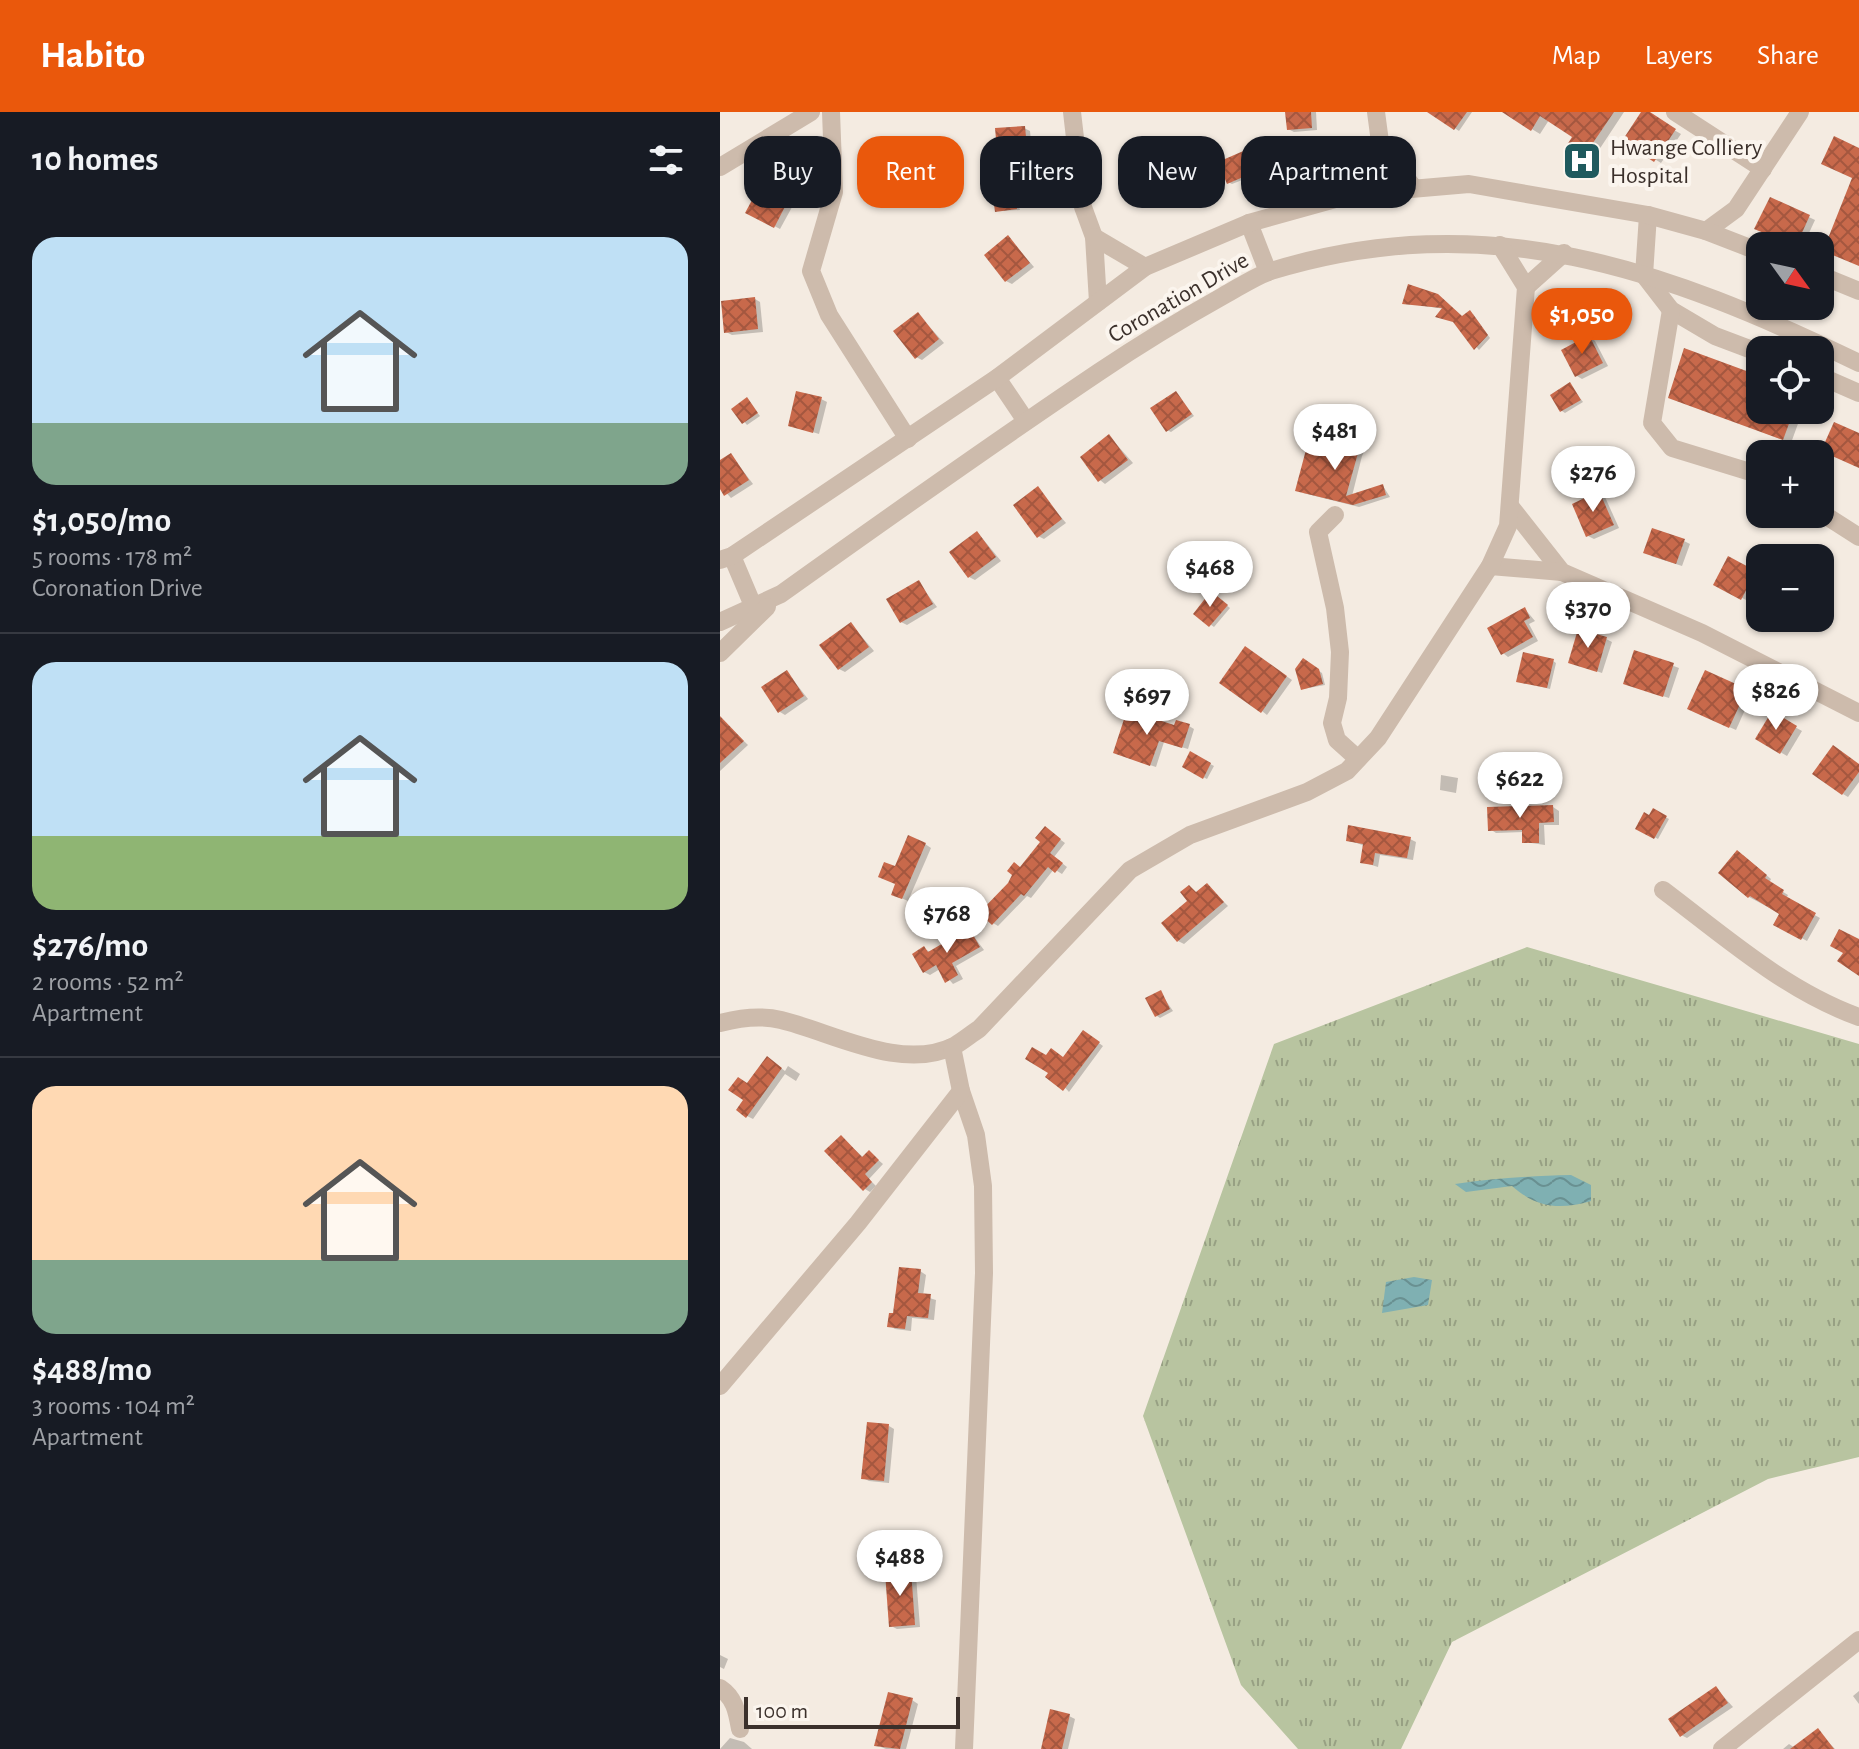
<!DOCTYPE html>
<meta charset="utf-8">
<style>
:root{--surface:#171b24;--page:#20242c;--text:#f1f3f6;--muted:#9ea1a6;--line:#363941;--accent:#ea580c}
body{margin:0;font-family:"Alegreya Sans",sans-serif;background:var(--page);color:var(--text);height:100vh;display:flex;flex-direction:column;font-size:30px;white-space:nowrap}
*{box-sizing:border-box;margin:0}
p{font-size:26px;color:var(--muted)}
.icon{flex:none;width:44px;height:44px;fill:none;stroke:currentColor;stroke-width:2;stroke-linecap:round;stroke-linejoin:round}
.map{position:relative;flex:1;overflow:hidden}
.side{display:flex;flex-direction:column;background:var(--surface);width:720px}
.side>*{flex:none}
.top-card{position:absolute;left:24px;top:24px;width:760px;height:72px;display:flex;gap:16px}
.needle{width:52px;rotate:123deg}
.fabs{position:absolute;left:1026px;top:120px;display:grid;gap:16px}
.fabs a{display:grid;place-items:center;width:88px;height:88px;border-radius:16px;background:var(--surface);box-shadow:0 2px 6px #0004;font-size:40px}
.scale{position:absolute;left:24px;bottom:20px;width:216px;box-sizing:border-box;padding-left:8px;border:4px solid #3b302b;border-top:0;font-size:22px;line-height:28px;white-space:nowrap;color:#3b302b;-webkit-text-stroke:6px #fbf5ee;paint-order:stroke}
.price{position:absolute;translate:-50% -68px;padding:0 18px;border-radius:28px;background:#fff;color:#222;font-size:26px;line-height:52px;filter:drop-shadow(0 2px 4px #0008)}
.price::after{content:'';position:absolute;left:50%;top:48px;width:24px;height:18px;margin-left:-12px;background:inherit;clip-path:polygon(0 0,100% 0,50% 100%)}
.price.selected{background:var(--accent);color:#fff}
ul{padding:0;list-style:none}
li{display:grid;align-content:center;gap:16px;height:424px;padding:0 32px}
li+li{border-top:2px solid var(--line)}
li span{display:grid;place-items:center;height:248px;border-radius:24px;color:#555}
li>.icon{margin-inline-start:auto}
span .icon{width:144px;height:144px;fill:#fffc;stroke-width:1}
li b{font-size:34px}
h2{display:flex;justify-content:space-between;align-items:center;height:96px;padding:0 32px;font-size:34px}
.pill{padding:0 28px;border-radius:24px;background:var(--surface);box-shadow:0 2px 6px #0004;font-size:28px;line-height:72px}
.pill.selected{background:var(--accent);color:#fff}
header{display:flex;align-items:center;gap:48px;box-sizing:border-box;height:112px;padding:0 40px;background:var(--accent);color:#fff}
header strong{font-size:38px}
nav{display:flex;gap:44px;margin-inline-start:auto;font-size:28px}
main{display:flex;flex:1;min-height:0}
.map>svg:first-child{display:block}
.grass{fill:url(#grass-tufts)}
.water{fill:url(#water-waves)}
.shadow{fill:#0003}
.building{fill:url(#building-cross-hatch)}
.lines{fill:none;stroke-linecap:round;stroke-linejoin:round}
.minor{stroke:#cdbbac;stroke-width:18}
.labels{text-anchor:middle;stroke-width:8;stroke-linejoin:round;paint-order:stroke}
.poi-label{font-size:24px;fill:#3b302b;stroke:#fbf5ee;text-anchor:start}
.street-label{font-size:24px;fill:#3b302b;stroke:#fbf5ee}
</style>
<header>
<strong>Habito</strong>
<nav><a>Map</a><a>Layers</a><a>Share</a></nav>
</header>
<main>
<section class="side">
<h2>10 homes<svg class="icon" aria-label="filters" viewBox="0 0 24 24"><path d="M4 7h16M4 17h16"/><circle cx="9" cy="7" r="2"/><circle cx="15" cy="17" r="2"/></svg></h2>
<ul>
<li><span style="background:linear-gradient(#bfe0f5 75%,#7fa58c 0)"><svg class="icon" aria-label="home" viewBox="0 0 24 24"><path d="M3 11l9-7 9 7M6 9v11h12V9"/></svg></span><div><b>$1,050/mo</b><p>5 rooms · 178 m²</p><p>Coronation Drive</p></div></li>
<li><span style="background:linear-gradient(#bfe0f5 70%,#8fb573 0)"><svg class="icon" aria-label="home" viewBox="0 0 24 24"><path d="M3 11l9-7 9 7M6 9v11h12V9"/></svg></span><div><b>$276/mo</b><p>2 rooms · 52 m²</p><p>Apartment</p></div></li>
<li><span style="background:linear-gradient(#ffd9b3 70%,#7fa58c 0)"><svg class="icon" aria-label="home" viewBox="0 0 24 24"><path d="M3 11l9-7 9 7M6 9v11h12V9"/></svg></span><div><b>$488/mo</b><p>3 rooms · 104 m²</p><p>Apartment</p></div></li>
</ul>
</section>
<div class="map">
<svg width="1139" height="1637" viewBox="0 0 1139 1637">
<defs>
<pattern id="grass-tufts" width="24" height="20" patternUnits="userSpaceOnUse" patternTransform="scale(2)"><rect width="24" height="20" fill="#b8c4a0"/><path d="M3 7l-1-3M5 7V3M7 7l1-3M15 17l-1-3M17 17v-4M19 17l1-3" fill="none" stroke="#97a083"/></pattern>
<pattern id="water-waves" width="16" height="10" patternUnits="userSpaceOnUse" patternTransform="scale(2)"><rect width="16" height="10" fill="#7fb0b2"/><path d="M0 5q4-4 8 0t8 0" fill="none" stroke="#699091"/></pattern>
<pattern id="building-cross-hatch" width="8" height="8" patternUnits="userSpaceOnUse" patternTransform="scale(2)"><rect width="8" height="8" fill="#c8694b"/><path d="M0 0l8 8M0 8l8-8" fill="none" stroke="#a4573f"/></pattern>
</defs>
<rect width="100%" height="100%" fill="#f4ebe1"/>
<polygon class="grass" points="807,835 1139,932 1139,1345 1048,1367 732,1530 681,1637 578,1637 521,1573 423,1304 554,932"/>
<g class="water">
<path d="M851 1063 871 1073V1089C840 1098 817 1096 792 1074L746 1080 735 1072C774 1066 811 1064 851 1063Z"/>
<polygon points="694,1165 712,1168 708,1193 662,1201 666,1170"/>
</g>
<g class="shadow">
<polygon points="567,0 596,0 597,18 574,20 568,17"/>
<polygon points="711,0 752,0 739,19"/>
<polygon points="798,0 904,0 873,47 850,32 855,24 829,8 820,22 794,6"/>
<polygon points="923,0 961,22 941,51 905,28"/>
<polygon points="304,16 310,19 313,49 285,51 279,48"/>
<polygon points="432,35 437,38 440,70 413,72 407,69"/>
<polygon points="528,40 540,61 512,72 508,70"/>
<polygon points="45,69 77,86 60,117 28,100"/>
<polygon points="295,83 300,98 277,99"/>
<polygon points="1051,87 1095,108 1083,134 1073,134 1043,120"/>
<polygon points="289,126 314,155 292,172 286,169"/>
<polygon points="689,174 743,206 753,202 770,226 759,238 725,197 684,191"/>
<polygon points="35,187 40,190 43,220 12,223 6,220"/>
<polygon points="198,202 224,231 202,248 196,245"/>
<polygon points="869,225 875,229 888,254 862,267 857,264"/>
<polygon points="1040,266 1040,298 1083,298 1071,331 951,285"/>
<polygon points="850,273 863,290 845,301 842,299"/>
<polygon points="456,281 474,304 451,320 447,318"/>
<polygon points="101,287 107,290 99,322 70,313"/>
<polygon points="27,288 40,304 27,313 14,297"/>
<polygon points="626,319 650,328 642,344 632,384 663,374 670,385 639,395 583,381 617,344"/>
<polygon points="390,325 413,351 385,372 380,368"/>
<polygon points="11,343 33,372 11,386 0,374 0,351"/>
<polygon points="318,377 346,411 324,427 318,424"/>
<polygon points="879,382 885,385 899,416 874,427 868,424"/>
<polygon points="258,421 281,449 255,468 249,465"/>
<polygon points="964,429 970,432 962,454 931,444"/>
<polygon points="1009,447 1040,464 1028,489 995,472"/>
<polygon points="199,471 217,495 187,513 181,510"/>
<polygon points="495,484 510,496 494,515 476,502"/>
<polygon points="1100,490 1111,496 1101,519 1077,506 1100,506"/>
<polygon points="805,497 815,509 809,512 818,529 788,545 783,541"/>
<polygon points="131,512 154,539 125,560 119,557"/>
<polygon points="886,527 892,530 882,561 850,550"/>
<polygon points="531,540 572,568 547,603 542,599"/>
<polygon points="916,540 959,556 949,586 911,574"/>
<polygon points="583,548 602,561 605,573 583,577"/>
<polygon points="833,549 836,551 830,577 802,570"/>
<polygon points="67,560 88,587 65,603 60,600"/>
<polygon points="986,561 1032,582 1016,618 975,600"/>
<polygon points="1052,602 1082,619 1067,644 1038,627"/>
<polygon points="4,610 28,633 0,659 0,614"/>
<polygon points="469,614 474,617 468,637 444,630 436,655 400,643 455,616"/>
<polygon points="471,642 494,654 487,667 464,655"/>
<polygon points="1139,654 1139,670 1128,685 1123,682"/>
<polygon points="721,663 738,666 736,681 720,678"/>
<polygon points="833,695 839,699 839,713 824,713 825,733 804,730 804,720 776,721 770,717"/>
<polygon points="933,699 949,707 938,727 918,716"/>
<polygon points="330,720 345,731 334,745 347,755 342,762 334,757 311,786 307,784 278,814 273,811 301,757"/>
<polygon points="690,727 696,730 693,748 660,743 658,755 642,750 645,734 628,728"/>
<polygon points="205,732 211,736 188,789 179,785 176,757"/>
<polygon points="1023,743 1051,767 1049,771 1068,783 1066,787 1100,806 1087,829 1056,812 1061,802 1029,785"/>
<polygon points="487,773 508,794 464,832 458,829 470,789 469,775 477,781"/>
<polygon points="249,818 264,838 236,854 243,867 233,872 220,857 210,863 204,860 204,837 211,840"/>
<polygon points="440,880 453,899 440,906 437,904"/>
<polygon points="369,924 383,934 349,980 331,960 327,945 344,947"/>
<polygon points="53,950 65,959 68,954 80,962 76,969 65,962 33,1007 27,1004 25,988"/>
<polygon points="121,1025 144,1046 149,1040 163,1052 149,1067 156,1074 150,1080 145,1077"/>
<polygon points="200,1159 206,1163 203,1184 216,1188 214,1208 192,1206 191,1219 175,1217 170,1214"/>
<polygon points="169,1314 174,1317 169,1371 149,1369 143,1366"/>
<polygon points="191,1460 196,1464 200,1515 177,1517 171,1514"/>
<polygon points="0,1543 8,1547 4,1557 0,1555"/>
<polygon points="996,1576 1013,1595 967,1626 961,1623"/>
<polygon points="1139,1579 1139,1592 1133,1584"/>
<polygon points="192,1588 198,1592 186,1637 166,1637 156,1633"/>
<polygon points="349,1604 355,1607 348,1637 323,1637"/>
<polygon points="1098,1619 1115,1637 1063,1637 1069,1632 1075,1636"/>
<polygon points="10,1626 24,1630 32,1637 0,1637"/>
</g>
<g class="building">
<polygon points="565,0 591,0 592,16 567,18"/>
<polygon points="707,0 747,0 734,18"/>
<polygon points="782,0 894,0 864,44 847,33 852,25 820,4 811,19"/>
<polygon points="921,0 930,0 956,17 934,50 902,29"/>
<polygon points="305,14 308,47 278,49 275,16"/>
<polygon points="1114,24 1139,36 1139,154 1103,139 1132,66 1101,52"/>
<polygon points="432,33 435,67 406,70 402,36"/>
<polygon points="528,37 537,59 507,72 498,50"/>
<polygon points="44,66 72,81 54,116 25,101"/>
<polygon points="295,81 297,97 275,100 273,84"/>
<polygon points="1050,85 1090,103 1076,134 1034,117"/>
<polygon points="288,123 310,151 285,170 264,143"/>
<polygon points="688,172 718,182 742,204 750,198 768,223 754,238 733,210 715,205 722,196 682,192"/>
<polygon points="35,185 38,217 4,221 1,189"/>
<polygon points="198,200 219,227 195,247 173,219"/>
<polygon points="869,223 883,251 855,265 841,238"/>
<polygon points="964,236 1040,264 1040,298 1074,298 1063,328 948,286"/>
<polygon points="850,270 861,288 840,300 830,283"/>
<polygon points="76,279 102,285 93,321 68,314"/>
<polygon points="456,279 472,302 446,320 430,296"/>
<polygon points="27,285 38,301 22,312 11,297"/>
<polygon points="1114,310 1139,321 1139,356 1101,339"/>
<polygon points="625,316 646,324 638,341 626,384 663,372 666,383 633,393 575,379 587,334 616,341"/>
<polygon points="389,322 408,348 378,370 360,345"/>
<polygon points="11,341 29,368 4,384 0,377 0,348"/>
<polygon points="318,374 342,407 317,426 293,393"/>
<polygon points="879,379 894,413 866,425 852,392"/>
<polygon points="932,416 965,427 956,452 923,441"/>
<polygon points="257,419 276,445 248,466 229,440"/>
<polygon points="1008,444 1036,459 1021,488 993,473"/>
<polygon points="199,468 213,492 180,511 166,487"/>
<polygon points="491,479 508,493 489,515 473,502"/>
<polygon points="805,495 810,506 804,509 813,525 781,543 767,516"/>
<polygon points="131,510 149,535 118,558 99,533"/>
<polygon points="858,517 887,525 877,560 848,551"/>
<polygon points="525,534 567,564 541,601 499,571"/>
<polygon points="914,538 954,551 943,585 903,572"/>
<polygon points="803,540 834,547 827,576 796,570"/>
<polygon points="583,546 599,557 603,572 581,578 575,557"/>
<polygon points="67,558 84,584 58,601 41,575"/>
<polygon points="985,558 1027,577 1009,616 967,597"/>
<polygon points="407,598 454,613 456,608 470,612 462,636 439,629 430,654 393,641"/>
<polygon points="1052,599 1077,614 1060,642 1035,627"/>
<polygon points="0,604 24,629 0,651"/>
<polygon points="1113,633 1139,652 1139,660 1122,683 1092,662"/>
<polygon points="470,639 491,651 483,667 462,655"/>
<polygon points="833,693 834,710 819,711 819,731 802,731 802,718 768,719 767,695"/>
<polygon points="933,696 947,704 934,727 915,717 924,700 929,703"/>
<polygon points="628,713 691,725 687,746 655,741 653,753 640,751 643,732 626,729"/>
<polygon points="325,714 341,727 330,741 343,751 335,761 328,755 304,784 301,782 272,813 259,801 288,771 292,763 287,759 294,750 300,755 320,730 315,726"/>
<polygon points="188,723 206,731 182,787 171,783 175,772 158,765 164,750 175,754"/>
<polygon points="1017,738 1047,763 1045,766 1064,778 1062,782 1096,801 1081,828 1053,813 1059,802 1030,784 1028,786 998,761"/>
<polygon points="487,771 504,790 457,830 441,811 467,789 460,780 469,773 476,780"/>
<polygon points="249,816 260,835 232,851 238,863 225,871 216,853 203,861 192,842 204,834 208,840"/>
<polygon points="1119,817 1139,827 1139,864 1117,849 1123,841 1110,834"/>
<polygon points="441,878 450,897 435,905 425,886"/>
<polygon points="363,918 380,930 343,979 325,965 328,961 305,947 312,935 326,943 331,936 343,945"/>
<polygon points="47,944 62,956 26,1006 16,998 23,988 8,978 18,965 27,971"/>
<polygon points="121,1023 142,1045 149,1038 159,1048 145,1062 152,1070 143,1079 104,1039"/>
<polygon points="179,1155 201,1157 198,1181 211,1182 208,1206 187,1204 185,1217 167,1215 169,1201 173,1201"/>
<polygon points="147,1310 169,1312 164,1369 141,1367"/>
<polygon points="191,1458 195,1513 169,1515 165,1460"/>
<polygon points="996,1574 1008,1591 960,1625 948,1607"/>
<polygon points="168,1580 193,1586 180,1637 154,1634"/>
<polygon points="330,1597 350,1602 342,1637 321,1637"/>
<polygon points="1098,1616 1114,1637 1070,1637"/>
</g>
<g class="lines">
<g class="minor">
<polyline points="111,0 114,80 91,159 109,203 188,327"/>
<polyline points="352,0 363,95 374,125 378,190"/>
<polyline points="656,0 660,30 693,75"/>
<polyline points="955,0 1043,57"/>
<polyline points="0,55 91,0"/>
<polyline points="633,82 660,30"/>
<polyline points="928,103 924,163 951,198 995,224 1040,241"/>
<polyline points="529,111 548,160"/>
<polyline points="986,119 1016,97 1080,0"/>
<polyline points="374,125 425,155"/>
<polyline points="1100,163 1139,179"/>
<polyline points="806,175 844,141"/>
<polyline points="951,198 932,311 952,336 1040,363"/>
<polyline points="1100,264 1139,281"/>
<polyline points="277,266 306,309"/>
<polyline points="790,394 842,460 982,521 1139,601"/>
<polyline points="1100,400 1139,425"/>
<polyline points="615,403 598,420 615,496 620,540 618,586 612,611 617,628 638,647"/>
<polyline points="12,444 34,496"/>
<polyline points="0,448 12,444 277,266 425,155 529,111 633,82 749,72 928,103 986,119 1040,140"/>
<polyline points="770,454 842,460"/>
<path d="M0 510 61 482C166 407 272 332 379 260 419 233 460 208 503 184 518 176 535 164 551 159 767 93 945 157 1139 251"/>
<polyline points="0,541 47,495"/>
<path d="M943 778C1004 824 1066 879 1139 905"/>
<path d="M0 911C19 906 41 903 61 908 112 920 181 960 234 934 243 929 251 922 259 917L410 758 470 723 587 680 627 659 658 626 770 454 788 414 806 175 780 133"/>
<polyline points="232,935 241,979 256,1023 263,1074 264,1161 244,1637"/>
<polyline points="0,1274 138,1111 241,979"/>
<path d="M0 1576C15 1586 17 1600 20 1617"/>
<polyline points="1002,1637 1139,1528"/>
</g>
</g>
<defs>
<g id="hospital-square" transform="scale(2)"><rect x="-9" y="-9" width="18" height="18" rx="4" fill="#1f5a5e" stroke="#fbf5ee"/><path d="M-5-5h3v3.5h4V-5h3V5h-3V1.5h-4V5h-3Z" fill="#fff"/></g>
</defs>
<g fill-rule="evenodd">
<use href="#hospital-square" x="862" y="49"/>
</g>
<g class="labels">
<g class="poi-label">
<text x="890" y="43">Hwange Colliery<tspan x="890" dy="28">Hospital</tspan></text>
</g>
<g class="street-label">
<text transform="translate(458 185) rotate(-30)" y="8">Coronation Drive</text>
</g>
</g>
</svg>
<div class="fabs">
<a><svg class="needle" viewBox="-14 -14 28 28"><path d="M0-13l5 13h-10z" fill="#e53935"/><path d="M0 13l5-13h-10z" fill="#9ea1a6"/></svg></a>
<a><svg class="icon" aria-label="locate" viewBox="0 0 24 24"><circle cx="12" cy="12" r="6"/><path d="M12 2v4M12 18v4M2 12h4M18 12h4"/></svg></a>
<a>+</a>
<a>−</a>
</div>
<div class="scale">100 m</div>
<b class="price selected" style="left:862px;top:244px">$1,050</b>
<b class="price" style="left:615px;top:360px">$481</b>
<b class="price" style="left:873px;top:402px">$276</b>
<b class="price" style="left:490px;top:497px">$468</b>
<b class="price" style="left:868px;top:538px">$370</b>
<b class="price" style="left:1056px;top:620px">$826</b>
<b class="price" style="left:427px;top:625px">$697</b>
<b class="price" style="left:800px;top:708px">$622</b>
<b class="price" style="left:227px;top:843px">$768</b>
<b class="price" style="left:180px;top:1486px">$488</b>
<div class="top-card">
<a class="pill">Buy</a>
<a class="pill selected">Rent</a>
<a class="pill">Filters</a>
<a class="pill">New</a>
<a class="pill">Apartment</a>
</div>
</div>
</main>
